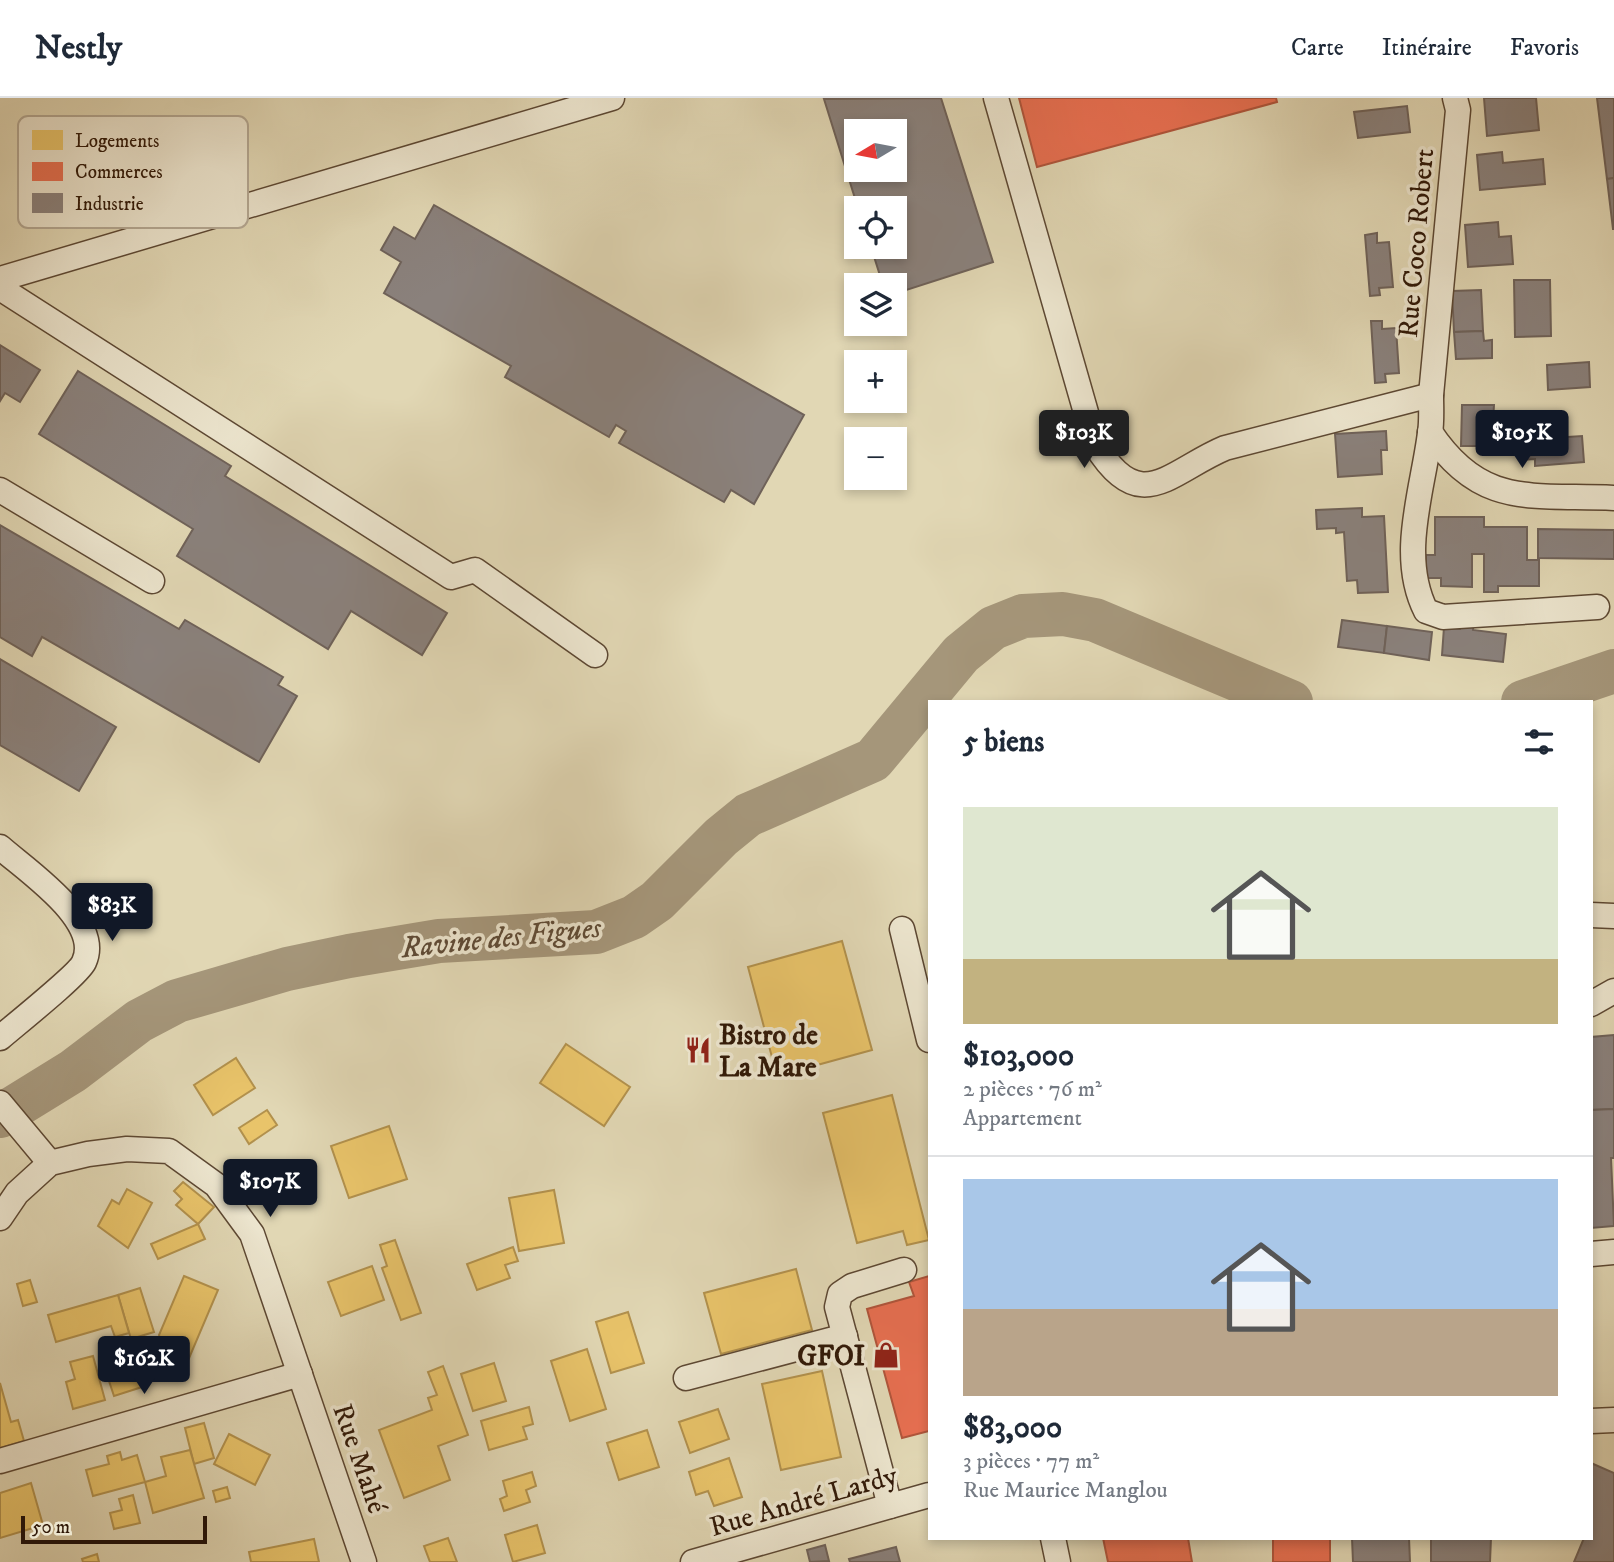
<!DOCTYPE html>
<html lang="fr">
<meta charset="utf-8">
<style>
:root{--surface:#fff;--page:#f2f2f3;--text:#1f2937;--muted:#747a83;--line:#e0e1e3;--accent:#111827}
body{margin:0;font-family:"IM FELL DW Pica",serif;background:var(--page);color:var(--text);height:100vh;display:flex;flex-direction:column;font-size:26px;white-space:nowrap}
*{box-sizing:border-box;margin:0}
p{font-size:23px;color:var(--muted)}
.icon{flex:none;width:38px;height:38px;fill:none;stroke:currentColor;stroke-width:2;stroke-linecap:round;stroke-linejoin:round}
.map{position:relative;flex:1;overflow:hidden}
.side{position:absolute;left:928px;top:602px;width:665px;height:840px;display:flex;flex-direction:column;background:var(--surface);border-radius:0px;box-shadow:0 4px 10px #0003}
.side>*{flex:none}
.needle{width:46px;rotate:260deg}
.tools{position:absolute;left:844px;top:21px;display:grid;gap:14px}
.tools a{display:grid;place-items:center;width:63px;height:63px;border-radius:0px;background:var(--surface);box-shadow:0 4px 10px #0003;font-size:35px}
.scale{position:absolute;left:21px;bottom:18px;width:186px;box-sizing:border-box;padding-left:7px;border:4px solid #311908;border-top:0;font-size:19px;line-height:24px;white-space:nowrap;color:#311908;-webkit-text-stroke:5px #ece5ce;paint-order:stroke}
.price{position:absolute;translate:-50% -60px;padding:0 16px;border-radius:7px;background:var(--accent);color:#fff;font-size:23px;line-height:46px;filter:drop-shadow(0 2px 4px #0008)}
.price::after{content:'';position:absolute;left:50%;top:42px;width:21px;height:16px;margin-left:-10px;background:inherit;clip-path:polygon(0 0,100% 0,50% 100%)}
.price.on{background:#222;color:#fff}
ul{padding:0;list-style:none}
li{display:grid;align-content:center;gap:14px;height:371px;padding:0 35px}
li+li{border-top:2px solid var(--line)}
li span{display:grid;place-items:center;height:217px;border-radius:0px;color:#555}
li>.icon{margin-inline-start:auto}
span .icon{width:126px;height:126px;fill:#fffc;stroke-width:1}
li b{font-size:30px}
h2{display:flex;justify-content:space-between;align-items:center;height:84px;padding:0 35px;font-size:30px}
header{display:flex;align-items:center;gap:42px;box-sizing:border-box;height:98px;padding:0 35px;background:var(--surface);border-bottom:2px solid var(--line)}
header strong{font-size:33px}
nav{display:flex;gap:38px;margin-inline-start:auto;font-size:24px}
.map>svg:first-child{display:block}
.homes{fill:#e9c46a;stroke:#b2914d;stroke-width:2}
.shops{fill:#e76f51;stroke:#b0553b;stroke-width:2}
.industry{fill:#8a817c;stroke:#6f6259;stroke-width:2;fill-rule:evenodd}
.lines{fill:none;stroke-linecap:round;stroke-linejoin:round}
.river{stroke:#a5967a;stroke-width:44}
.minor-casing{stroke:#5d4833;stroke-width:27}
.minor{stroke:#ece5ce;stroke-width:24}
.labels{text-anchor:middle;stroke-width:7;stroke-linejoin:round;paint-order:stroke}
.street-label{font-size:28px;fill:#311908;stroke:#ece5ce}
.poi-label{font-size:28px;font-weight:bold;fill:#311908;stroke:#ece5ce;text-anchor:start}
.water-label{font-size:30px;font-style:italic;fill:#5f4b36;stroke:#ece5ce}
.key{fill:#ece5ce;stroke:#b4a893;stroke-width:2}
.key-label{font-size:19px;fill:#311908}
</style>
<header>
<strong>Nestly</strong>
<nav><a>Carte</a><a>Itinéraire</a><a>Favoris</a></nav>
</header>
<div class="map">
<svg width="1614" height="1464" viewBox="0 0 1614 1464">
<rect width="100%" height="100%" fill="#e1d7b4"/>
<filter id="stains"><feTurbulence type="fractalNoise" baseFrequency=".00286" numOctaves="4"/><feColorMatrix values="0 0 0 0 .2 0 0 0 0 .09 0 0 0 0 .02 0 0 0 .5 -.17"/></filter>
<radialGradient id="worn" r=".72"><stop offset=".6" stop-color="#630" stop-opacity="0"/><stop offset="1" stop-color="#630" stop-opacity=".3"/></radialGradient>
<g class="homes">
<polygon points="842,843 872,952 777,978 748,869"/>
<polygon points="566,946 630,989 604,1028 540,985"/>
<polygon points="236,960 255,990 213,1017 194,987"/>
<polygon points="892,997 929,1142 907,1147 903,1133 857,1145 823,1015"/>
<polygon points="267,1012 277,1027 249,1046 239,1030"/>
<polygon points="389,1028 407,1081 349,1100 331,1048"/>
<polygon points="183,1084 214,1109 198,1126 176,1107 182,1101 174,1093"/>
<polygon points="127,1091 152,1105 128,1150 98,1128 112,1102 119,1106"/>
<polygon points="554,1092 564,1145 519,1153 509,1100"/>
<polygon points="198,1126 205,1141 158,1161 151,1146"/>
<polygon points="395,1142 421,1215 401,1222 382,1170 387,1168 380,1147"/>
<polygon points="513,1149 518,1163 505,1167 510,1180 477,1192 467,1166"/>
<polygon points="372,1168 384,1202 341,1218 328,1184"/>
<polygon points="796,1171 812,1232 721,1256 704,1195"/>
<polygon points="184,1178 218,1192 187,1265 165,1256 159,1237"/>
<polygon points="30,1182 37,1204 23,1208 17,1186"/>
<polygon points="140,1190 154,1234 131,1241 118,1197"/>
<polygon points="118,1197 129,1235 115,1239 111,1228 56,1244 48,1217"/>
<polygon points="628,1214 644,1265 611,1275 596,1224"/>
<polygon points="138,1245 141,1255 133,1257 130,1247"/>
<polygon points="587,1251 606,1311 570,1323 551,1263"/>
<polygon points="93,1258 105,1302 73,1311 66,1284 75,1281 70,1264"/>
<polygon points="494,1265 506,1303 473,1313 461,1276"/>
<polygon points="443,1268 468,1337 438,1348 450,1382 404,1400 379,1332 432,1312 428,1300 437,1297 428,1274"/>
<polygon points="121,1269 123,1276 136,1272 142,1289 114,1298 106,1274"/>
<polygon points="822,1273 841,1359 781,1372 762,1286"/>
<polygon points="0,1285 11,1324 18,1322 24,1343 0,1350"/>
<polygon points="529,1309 533,1326 523,1329 527,1341 489,1352 481,1323"/>
<polygon points="718,1311 729,1341 690,1355 679,1324"/>
<polygon points="204,1325 214,1360 194,1366 185,1330"/>
<polygon points="647,1332 659,1369 619,1382 607,1345"/>
<polygon points="229,1336 270,1357 255,1387 214,1366"/>
<polygon points="190,1352 204,1400 153,1415 145,1384 166,1378 161,1359"/>
<polygon points="120,1354 122,1362 137,1357 145,1384 93,1398 86,1372 109,1366 107,1358"/>
<polygon points="729,1360 742,1399 714,1408 708,1393 696,1397 689,1374"/>
<polygon points="532,1374 536,1388 526,1392 530,1404 504,1413 500,1401 507,1398 503,1383"/>
<polygon points="31,1385 43,1427 0,1440 0,1395"/>
<polygon points="227,1389 230,1400 216,1404 213,1393"/>
<polygon points="133,1397 140,1425 114,1431 110,1415 122,1412 119,1401"/>
<polygon points="537,1427 545,1455 513,1464 505,1437"/>
<polygon points="448,1440 457,1464 430,1464 424,1448"/>
<polygon points="314,1441 319,1464 251,1464 249,1454"/>
<polygon points="97,1456 99,1464 83,1464 82,1461"/>
</g>
<g class="shops">
<polygon points="1019,0 1276,0 1277,4 1037,69"/>
<polygon points="929,1178 929,1333 902,1340 867,1211 914,1198 909,1184"/>
<polygon points="1103,1440 1188,1440 1192,1464 1108,1464"/>
<rect x="1273" y="1440" width="57" height="24"/>
</g>
<g class="industry">
<path d="M941 0 993 164 894 196V187H883L871 149H894V110H858L824 1ZM856 33H894V72H856Z"/>
<polygon points="1484,0 1536,0 1539,32 1487,38"/>
<polygon points="1597,0 1614,0 1614,80 1607,81"/>
<polygon points="1407,8 1410,34 1358,40 1354,14"/>
<polygon points="1502,54 1503,65 1543,61 1545,86 1480,92 1477,57"/>
<polygon points="1614,80 1614,131 1613,131 1607,81"/>
<polygon points="434,107 804,317 754,406 731,392 724,404 619,345 626,333 616,327 609,339 505,279 511,268 384,195 401,164 381,152 394,129 415,141"/>
<polygon points="1498,124 1499,139 1511,138 1513,166 1468,169 1465,127"/>
<polygon points="1377,135 1377,145 1389,144 1393,189 1379,190 1380,197 1370,198 1365,137"/>
<polygon points="1514,182 1550,182 1551,238 1515,239"/>
<polygon points="1481,192 1483,233 1454,234 1452,193"/>
<polygon points="1371,223 1382,223 1382,231 1396,230 1399,275 1385,276 1386,284 1375,285"/>
<polygon points="1483,233 1484,243 1492,242 1492,260 1456,261 1454,234"/>
<polygon points="0,247 40,272 20,304 5,295 0,303"/>
<polygon points="1589,264 1590,289 1548,292 1547,267"/>
<polygon points="78,273 231,368 225,378 447,515 422,557 351,513 328,551 177,458 193,431 39,336"/>
<polygon points="1462,307 1494,307 1493,323 1506,323 1505,348 1461,348"/>
<polygon points="1386,333 1387,352 1381,352 1382,376 1338,379 1335,336"/>
<polygon points="1582,338 1584,364 1535,368 1535,361 1520,362 1519,342"/>
<polygon points="1362,410 1362,419 1384,418 1388,494 1358,495 1357,482 1347,483 1344,434 1336,435 1336,430 1317,431 1316,412"/>
<polygon points="1435,419 1484,419 1484,429 1527,429 1527,462 1539,462 1539,488 1498,488 1498,494 1484,494 1484,456 1472,456 1472,489 1441,488 1441,480 1426,480 1426,457 1435,457"/>
<polygon points="0,427 179,531 185,522 283,579 278,587 297,598 259,664 42,539 32,558 0,539"/>
<polygon points="1538,431 1614,432 1614,461 1538,460"/>
<polygon points="1461,521 1474,523 1473,532 1506,536 1503,564 1442,557 1444,529 1460,531"/>
<polygon points="1342,522 1387,528 1384,555 1338,549"/>
<polygon points="1387,528 1432,534 1429,562 1384,555"/>
<polygon points="0,561 116,629 79,693 0,647"/>
<polygon points="1614,937 1614,1011 1591,1012 1591,939"/>
<polygon points="1614,1011 1614,1060 1611,1060 1614,1128 1591,1130 1591,1012"/>
<polygon points="1591,1365 1614,1375 1614,1464 1574,1464 1584,1440 1591,1440"/>
<polygon points="1352,1440 1409,1440 1410,1464 1353,1464"/>
<polygon points="1431,1440 1491,1440 1490,1464 1431,1464"/>
<polygon points="825,1447 829,1463 810,1464 807,1452"/>
<polygon points="896,1449 900,1464 850,1464 849,1461"/>
</g>
<g class="lines">
<g class="river">
<polyline points="1523,604 1614,573"/>
<polyline points="0,1018 73,973 139,923 177,903 287,871 349,858 439,843 596,834 634,819 657,803 721,739 748,717 873,662 961,556 993,530 1023,518 1063,516 1095,522 1291,604"/>
</g>
<g class="minor-casing">
<g id="minor">
<path d="M996 0 1095 346C1140 421 1170 373 1225 350L1431 297"/>
<path d="M1455 0 1458 12 1431 297C1431 309 1432 323 1430 335 1423 392 1398 458 1426 513L1443 519 1597 509"/>
<polyline points="0,181 612,0"/>
<polyline points="0,190 451,479 475,472 595,557"/>
<path d="M1430 334C1481 411 1532 396 1614 400"/>
<polyline points="0,392 152,483"/>
<path d="M0 749C27 773 103 823 84 864 79 876 15 927 0 940"/>
<polyline points="1591,817 1614,818"/>
<polyline points="902,831 929,942"/>
<polyline points="1591,906 1614,893"/>
<polyline points="0,1005 50,1065"/>
<polyline points="0,1120 17,1095 50,1065 88,1056 127,1051 169,1053 216,1087 252,1136 364,1464"/>
<polyline points="1591,1156 1614,1154"/>
<polyline points="686,1280 845,1238"/>
<polyline points="1591,1323 1614,1322"/>
<polyline points="0,1363 300,1276"/>
<polyline points="890,1408 837,1209 840,1196 852,1188 904,1172"/>
<polyline points="1053,1440 1058,1464"/>
<polyline points="693,1464 929,1397"/>
</g>
</g>
<use href="#minor" class="minor"/>
</g>
<defs>
<g id="restaurant-bare" transform="scale(2.1)"><path d="M-5-6h1v4h1v-4h1v4h1v-4h1v5L-1.5 .5V6h-2V.5L-5-1ZM5-6V6H3V1.5H1.5Q1.5-4 5-6Z" fill="#8f2418" stroke="#ece5ce" stroke-width="2.5" paint-order="stroke"/></g>
<g id="shop-bare" transform="scale(2.1)"><path d="M-5-2.5h2.3a2.7 3.5 0 0 1 5.4 0H5L5.5 6h-11ZM-1.5-2.5h3a1.5 2.3 0 0 0-3 0Z" fill="#8f2418" stroke="#ece5ce" stroke-width="2.5" paint-order="stroke"/></g>
</defs>
<g fill-rule="evenodd">
<use href="#restaurant-bare" x="698" y="952"/>
<use href="#shop-bare" x="886" y="1257"/>
</g>
<g class="labels">
<g class="street-label">
<text transform="translate(1415 145) rotate(-85)" y="10">Rue Coco Robert</text>
<text transform="translate(361 1360) rotate(71)" y="10">Rue Mahé</text>
<text transform="translate(803 1402) rotate(-16)" y="10">Rue André Lardy</text>
</g>
<g class="poi-label">
<text x="719" y="946">Bistro de<tspan x="719" dy="32">La Mare</tspan></text>
<text x="865" y="1267" text-anchor="end">GFOI</text>
</g>
<g class="water-label">
<text transform="translate(501 839) rotate(-6)" y="10">Ravine des Figues</text>
</g>
</g>
<rect x="18" y="18" width="230" height="112" rx="10" class="key"/>
<rect x="32" y="32" width="31" height="20" fill="#e9c46a"/>
<rect x="32" y="64" width="31" height="19" fill="#e76f51"/>
<rect x="32" y="95" width="31" height="20" fill="#8a817c"/>
<g class="key-label">
<text x="75" y="49">Logements</text>
<text x="75" y="80">Commerces</text>
<text x="75" y="112">Industrie</text>
</g>
<rect width="100%" height="100%" filter="url(#stains)"/>
<rect width="100%" height="100%" fill="url(#worn)"/>
</svg>
<div class="tools">
<a><svg class="needle" viewBox="-14 -14 28 28"><path d="M0-13l5 13h-10z" fill="#e53935"/><path d="M0 13l5-13h-10z" fill="#747a83"/></svg></a>
<a><svg class="icon" aria-label="locate" viewBox="0 0 24 24"><circle cx="12" cy="12" r="6"/><path d="M12 2v4M12 18v4M2 12h4M18 12h4"/></svg></a>
<a><svg class="icon" aria-label="layers" viewBox="0 0 24 24"><path d="M12 4l9 5-9 5-9-5zM3 14l9 5 9-5"/></svg></a>
<a>+</a>
<a>−</a>
</div>
<div class="scale">50 m</div>
<b class="price on" style="left:1084px;top:372px">$103K</b>
<b class="price" style="left:1522px;top:372px">$105K</b>
<b class="price" style="left:112px;top:845px">$83K</b>
<b class="price" style="left:270px;top:1121px">$107K</b>
<b class="price" style="left:144px;top:1298px">$162K</b>
<section class="side">
<h2>5 biens<svg class="icon" aria-label="filters" viewBox="0 0 24 24"><path d="M4 7h16M4 17h16"/><circle cx="9" cy="7" r="2"/><circle cx="15" cy="17" r="2"/></svg></h2>
<ul>
<li><span style="background:linear-gradient(#dfe7d0 70%,#c2b280 0)"><svg class="icon" aria-label="home" viewBox="0 0 24 24"><path d="M3 11l9-7 9 7M6 9v11h12V9"/></svg></span><div><b>$103,000</b><p>2 pièces · 76 m²</p><p>Appartement</p></div></li>
<li><span style="background:linear-gradient(#a9c7e8 60%,#b9a48a 0)"><svg class="icon" aria-label="home" viewBox="0 0 24 24"><path d="M3 11l9-7 9 7M6 9v11h12V9"/></svg></span><div><b>$83,000</b><p>3 pièces · 77 m²</p><p>Rue Maurice Manglou</p></div></li>
</ul>
</section>
</div>
